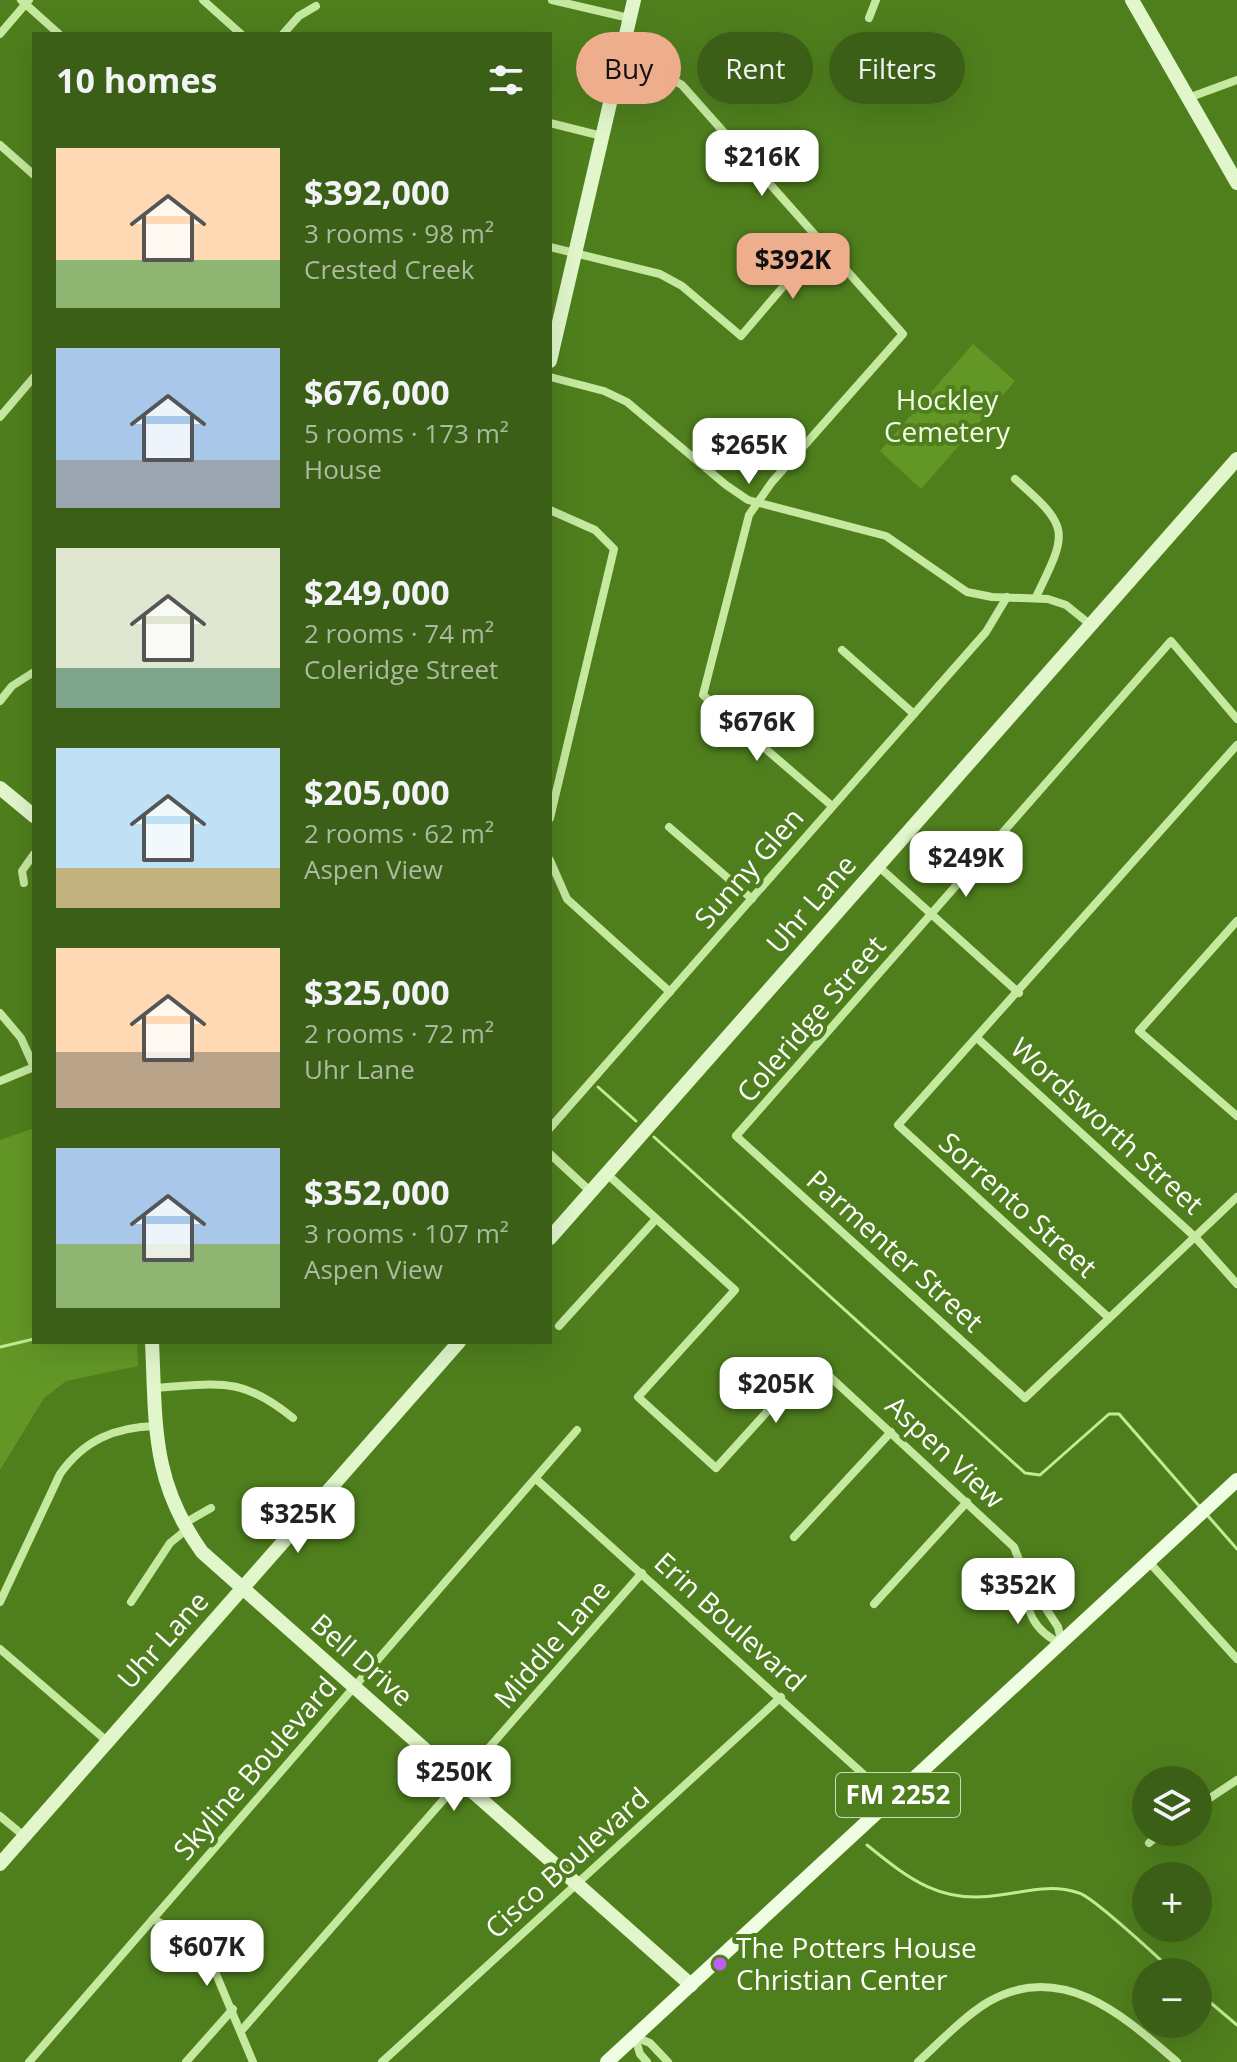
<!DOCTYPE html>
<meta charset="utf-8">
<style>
:root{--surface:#3b5f16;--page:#42651f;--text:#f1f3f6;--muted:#acbba1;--accent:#eead8d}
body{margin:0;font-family:"Open Sans",sans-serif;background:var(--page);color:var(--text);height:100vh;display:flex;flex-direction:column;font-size:30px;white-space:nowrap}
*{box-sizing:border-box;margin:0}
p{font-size:26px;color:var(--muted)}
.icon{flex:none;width:44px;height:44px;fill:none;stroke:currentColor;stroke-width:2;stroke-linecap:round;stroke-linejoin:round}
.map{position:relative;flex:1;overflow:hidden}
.sheet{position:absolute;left:32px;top:32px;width:520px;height:1312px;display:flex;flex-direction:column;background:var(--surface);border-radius:0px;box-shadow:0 8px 32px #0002}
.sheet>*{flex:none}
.hud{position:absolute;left:576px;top:32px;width:540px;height:72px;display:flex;gap:16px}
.tools{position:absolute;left:1132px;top:1766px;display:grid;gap:16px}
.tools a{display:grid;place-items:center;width:80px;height:80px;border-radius:50%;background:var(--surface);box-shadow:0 8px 32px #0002;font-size:40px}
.price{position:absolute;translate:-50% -68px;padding:0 18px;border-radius:16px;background:#fff;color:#222;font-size:26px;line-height:52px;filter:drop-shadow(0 2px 4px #0008)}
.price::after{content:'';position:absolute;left:50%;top:48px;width:24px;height:18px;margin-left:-12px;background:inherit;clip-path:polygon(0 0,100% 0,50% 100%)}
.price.current{background:var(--accent);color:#111}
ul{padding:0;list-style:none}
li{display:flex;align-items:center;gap:24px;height:200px;padding:0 24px}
li span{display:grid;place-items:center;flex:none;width:224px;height:160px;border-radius:0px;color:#555}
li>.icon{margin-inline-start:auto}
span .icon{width:96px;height:96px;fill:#fffc;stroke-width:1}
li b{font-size:34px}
h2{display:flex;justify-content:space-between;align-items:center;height:96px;padding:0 24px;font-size:34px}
.pill{padding:0 28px;border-radius:36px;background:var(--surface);box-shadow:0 8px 32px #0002;font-size:28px;line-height:72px}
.pill.current{background:var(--accent);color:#111}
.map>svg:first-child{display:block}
.green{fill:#629726}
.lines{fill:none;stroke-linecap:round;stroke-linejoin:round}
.stream{stroke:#c2eb93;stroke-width:3}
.street{stroke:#c6e9a0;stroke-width:8}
.secondary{stroke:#e1f7cb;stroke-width:14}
.primary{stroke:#effee2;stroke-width:14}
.poi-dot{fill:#c05ef9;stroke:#4f7f1d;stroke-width:3}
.labels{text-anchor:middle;stroke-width:8;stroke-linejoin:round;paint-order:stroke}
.shield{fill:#4f7f1d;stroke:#cad9bb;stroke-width:2}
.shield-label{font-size:26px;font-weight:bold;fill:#fff}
.park-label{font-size:28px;fill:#f2fce7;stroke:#4f7f1d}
.street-label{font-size:28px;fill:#fff;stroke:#4f7f1d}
.poi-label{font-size:28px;fill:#fff;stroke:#4f7f1d;text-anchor:start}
</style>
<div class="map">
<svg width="1237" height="2062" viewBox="0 0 1237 2062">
<rect width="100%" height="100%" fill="#4f7f1d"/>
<g class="green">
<polygon points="973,344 1015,381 921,489 880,451"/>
<polygon points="34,1128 34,1342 137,1342 138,1366 66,1381 44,1398 0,1470 0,1140"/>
</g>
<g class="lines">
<g class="stream">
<polyline points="598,1087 636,1121"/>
<polyline points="654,1137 1025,1473 1040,1475 1109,1414 1119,1414 1200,1507"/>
<polyline points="0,1347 34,1339"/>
<polyline points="1208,1516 1237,1549"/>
<path d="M867 1845C910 1880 942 1905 1000 1895 1029 1891 1051 1884 1079 1893 1094 1897 1158 1958 1174 1972"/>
<polyline points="1198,1992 1237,2025"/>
</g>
<g class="street">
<polyline points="21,0 59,34"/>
<polyline points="203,0 241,34"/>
<polyline points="552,0 629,18"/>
<polyline points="869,18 876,0"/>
<polyline points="0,34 29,0"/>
<polyline points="283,34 299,16 316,6"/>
<polyline points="620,61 658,71 682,85 903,334 772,482 749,515 703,695 832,806"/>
<polyline points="1188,98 1237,80"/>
<polyline points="550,123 602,136"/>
<polyline points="0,145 34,175"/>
<polyline points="550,247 660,274 682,286 741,336 788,281 827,248"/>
<polyline points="550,377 604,391 627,402 726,485 748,500 886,536 967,592 992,597 1048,599 1066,605 1092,626"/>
<polyline points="0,417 34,377"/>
<path d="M1015 479C1071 528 1068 531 1036 597"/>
<polyline points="550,510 595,530 614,549 550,818"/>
<polyline points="842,650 914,714"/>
<polyline points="0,701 12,686 34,672"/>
<polyline points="1237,719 1171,641 736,1136 1025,1398 1237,1197"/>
<polyline points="669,827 752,899"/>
<polyline points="550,860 567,899 670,992"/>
<polyline points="878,866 1019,993"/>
<polyline points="24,883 22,871 34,854"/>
<polyline points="1237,921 1139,1031 1237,1116"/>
<polyline points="0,1013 21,1038 34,1067"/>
<polyline points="977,1038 1195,1237 1237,1284"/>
<polyline points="0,1081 34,1067"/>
<polyline points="550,1128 986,632 1007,597"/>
<polyline points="550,1154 591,1192"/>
<polyline points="607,1174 735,1290 638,1397 716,1468 813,1361 1014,1547 1026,1578 1058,1627 1062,1644"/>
<polyline points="1108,1317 898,1125 1237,745"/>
<polyline points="559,1326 656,1219"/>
<path d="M154 1388C218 1384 240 1375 293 1418"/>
<polyline points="536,1479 892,1800"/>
<polyline points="183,1524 211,1508"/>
<polyline points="794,1537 891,1432"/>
<polyline points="1149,1562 1237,1659"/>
<path d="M1026 1579C1023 1609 1035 1632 1062 1644"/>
<path d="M0 1602 60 1474C84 1440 115 1427 156 1426"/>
<polyline points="131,1602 170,1543 186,1530"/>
<polyline points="874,1604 967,1502"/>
<polyline points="0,1649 108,1742"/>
<polyline points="1198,1806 1237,1780"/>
<polyline points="0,1816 24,1836"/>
<polyline points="1149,1843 1162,1832"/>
<polyline points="153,1919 185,1936 208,1955 253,2062"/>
<polyline points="241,2031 642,1573"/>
<polyline points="635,2037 650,2043 668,2062"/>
<polyline points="635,2037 640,2054 647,2062"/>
<polyline points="29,2062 577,1430"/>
<polyline points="186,2062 233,2009"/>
<polyline points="382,2062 781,1697"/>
<path d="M918 2062C940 2042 962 2018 988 2002 1062 1959 1125 2017 1177 2062"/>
</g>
<g class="secondary">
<polyline points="1132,0 1237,183"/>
<polyline points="550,361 634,0"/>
<polyline points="0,788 34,816"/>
<polyline points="550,1238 1237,459"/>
<path d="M152 1342C156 1425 151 1481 202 1552L691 1985"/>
<polyline points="0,1864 459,1342"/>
</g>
<polyline class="primary" points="607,2062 1237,1480"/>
</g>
<circle class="poi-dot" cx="720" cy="1964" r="8"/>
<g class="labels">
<rect class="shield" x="836" y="1773" width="124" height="44" rx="6"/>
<g class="shield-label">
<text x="898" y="1804">FM 2252</text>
</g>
<g class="park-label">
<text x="947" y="410">Hockley<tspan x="947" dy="32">Cemetery</tspan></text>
</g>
<g class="street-label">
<text transform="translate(749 868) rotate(-49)" y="10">Sunny Glen</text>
<text transform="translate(811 904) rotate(-49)" y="10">Uhr Lane</text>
<text transform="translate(811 1019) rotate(-49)" y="10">Coleridge Street</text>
<text transform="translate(1107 1126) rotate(42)" y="10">Wordsworth Street</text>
<text transform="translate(1018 1205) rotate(42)" y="10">Sorrento Street</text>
<text transform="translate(895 1251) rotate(42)" y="10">Parmenter Street</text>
<text transform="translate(945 1452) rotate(43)" y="10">Aspen View</text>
<text transform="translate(730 1622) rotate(42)" y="10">Erin Boulevard</text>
<text transform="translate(163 1640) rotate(-48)" y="10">Uhr Lane</text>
<text transform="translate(552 1644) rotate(-49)" y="10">Middle Lane</text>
<text transform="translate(362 1660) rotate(41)" y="10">Bell Drive</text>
<text transform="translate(255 1768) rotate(-49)" y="10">Skyline Boulevard</text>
<text transform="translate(567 1863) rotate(-42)" y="10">Cisco Boulevard</text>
</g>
<g class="poi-label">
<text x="736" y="1958">The Potters House<tspan x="736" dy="32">Christian Center</tspan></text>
</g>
</g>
</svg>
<div class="tools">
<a><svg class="icon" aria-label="layers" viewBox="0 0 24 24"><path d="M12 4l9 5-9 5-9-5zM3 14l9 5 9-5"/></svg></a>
<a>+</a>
<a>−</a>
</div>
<b class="price" style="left:762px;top:198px">$216K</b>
<b class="price current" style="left:793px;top:301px">$392K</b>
<b class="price" style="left:749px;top:486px">$265K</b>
<b class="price" style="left:757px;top:763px">$676K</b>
<b class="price" style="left:966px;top:899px">$249K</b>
<b class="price" style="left:776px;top:1425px">$205K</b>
<b class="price" style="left:298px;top:1555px">$325K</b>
<b class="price" style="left:1018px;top:1626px">$352K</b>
<b class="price" style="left:454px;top:1813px">$250K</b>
<b class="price" style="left:207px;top:1988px">$607K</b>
<div class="hud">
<a class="pill current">Buy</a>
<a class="pill">Rent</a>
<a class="pill">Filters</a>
</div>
<section class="sheet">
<h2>10 homes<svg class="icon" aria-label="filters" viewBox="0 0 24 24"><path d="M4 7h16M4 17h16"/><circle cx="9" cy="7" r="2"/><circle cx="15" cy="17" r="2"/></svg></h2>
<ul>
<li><span style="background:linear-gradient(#ffd9b3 70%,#8fb573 0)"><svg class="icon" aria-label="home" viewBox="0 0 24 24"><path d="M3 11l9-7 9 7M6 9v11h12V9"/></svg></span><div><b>$392,000</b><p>3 rooms · 98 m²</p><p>Crested Creek</p></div></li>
<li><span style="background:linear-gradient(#a9c7e8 70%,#9aa5b1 0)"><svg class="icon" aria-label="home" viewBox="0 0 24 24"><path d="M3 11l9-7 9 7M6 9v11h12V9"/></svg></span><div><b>$676,000</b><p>5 rooms · 173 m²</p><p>House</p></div></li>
<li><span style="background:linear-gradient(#dfe7d0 75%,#7fa58c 0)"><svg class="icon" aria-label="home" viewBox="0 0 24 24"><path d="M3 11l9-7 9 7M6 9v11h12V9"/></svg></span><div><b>$249,000</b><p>2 rooms · 74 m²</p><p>Coleridge Street</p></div></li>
<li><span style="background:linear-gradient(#bfe0f5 75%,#c2b280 0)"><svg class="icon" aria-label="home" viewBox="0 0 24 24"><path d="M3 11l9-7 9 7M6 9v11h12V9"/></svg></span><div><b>$205,000</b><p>2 rooms · 62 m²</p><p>Aspen View</p></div></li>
<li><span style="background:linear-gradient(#ffd9b3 65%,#b9a48a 0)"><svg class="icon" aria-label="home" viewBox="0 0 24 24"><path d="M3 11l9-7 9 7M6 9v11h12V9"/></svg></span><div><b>$325,000</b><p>2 rooms · 72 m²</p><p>Uhr Lane</p></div></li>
<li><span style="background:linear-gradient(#a9c7e8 60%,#8fb573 0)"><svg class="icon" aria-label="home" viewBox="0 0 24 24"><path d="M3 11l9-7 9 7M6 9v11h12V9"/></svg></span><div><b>$352,000</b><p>3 rooms · 107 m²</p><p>Aspen View</p></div></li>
</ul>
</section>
</div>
